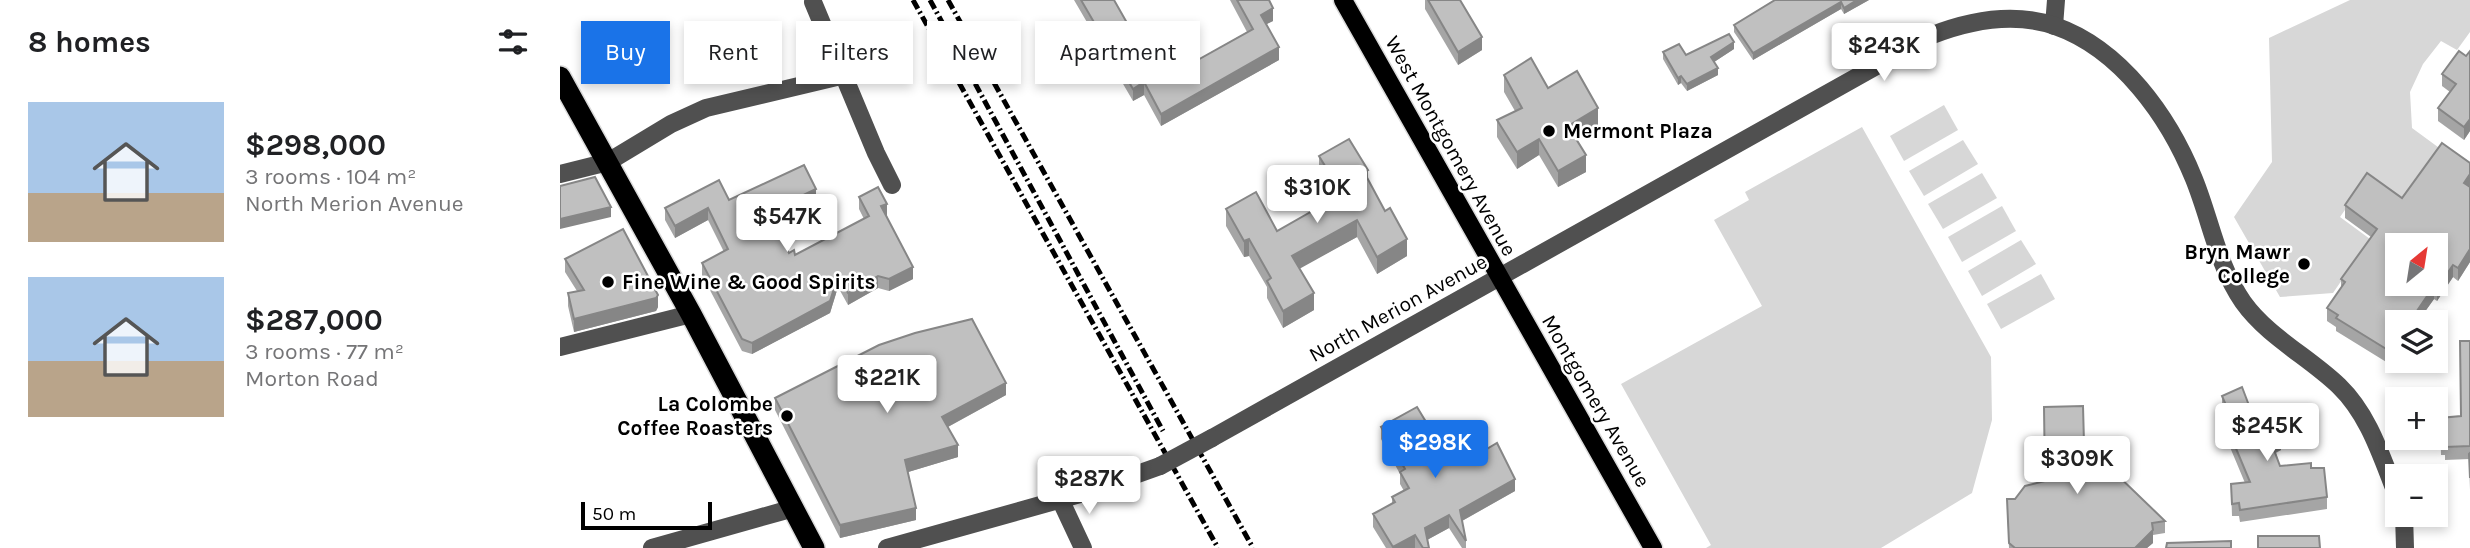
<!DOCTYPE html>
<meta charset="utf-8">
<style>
:root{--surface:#fff;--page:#f2f2f2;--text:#202124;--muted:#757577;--accent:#1a73e8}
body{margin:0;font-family:Karla,sans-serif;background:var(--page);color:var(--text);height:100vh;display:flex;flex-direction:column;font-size:26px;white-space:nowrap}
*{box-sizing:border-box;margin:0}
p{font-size:23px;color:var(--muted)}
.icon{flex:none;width:38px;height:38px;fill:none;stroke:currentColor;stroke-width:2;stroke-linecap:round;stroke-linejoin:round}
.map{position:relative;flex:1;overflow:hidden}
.drawer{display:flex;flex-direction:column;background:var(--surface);width:560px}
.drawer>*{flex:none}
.hud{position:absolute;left:21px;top:21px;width:665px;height:63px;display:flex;gap:14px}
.needle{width:46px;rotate:30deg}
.buttons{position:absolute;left:1825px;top:233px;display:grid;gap:14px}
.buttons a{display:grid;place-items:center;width:63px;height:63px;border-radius:0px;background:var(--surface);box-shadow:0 4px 10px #0003;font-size:35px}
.scale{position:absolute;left:21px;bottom:18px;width:131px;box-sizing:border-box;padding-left:7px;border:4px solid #000;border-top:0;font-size:19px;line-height:24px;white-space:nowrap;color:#000;-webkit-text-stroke:5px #fff;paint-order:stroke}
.price{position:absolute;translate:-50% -60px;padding:0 16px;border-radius:7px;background:#fff;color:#222;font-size:23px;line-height:46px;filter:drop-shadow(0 2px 4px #0008)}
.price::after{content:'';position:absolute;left:50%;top:42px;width:21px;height:16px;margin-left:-10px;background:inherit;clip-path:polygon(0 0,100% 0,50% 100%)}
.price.current{background:var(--accent);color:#fff}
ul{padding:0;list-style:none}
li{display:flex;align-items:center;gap:21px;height:175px;padding:0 28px}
li span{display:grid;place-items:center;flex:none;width:196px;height:140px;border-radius:0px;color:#555}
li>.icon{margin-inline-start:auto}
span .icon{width:84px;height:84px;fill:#fffc;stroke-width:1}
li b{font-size:30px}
h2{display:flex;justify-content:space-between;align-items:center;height:84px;padding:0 28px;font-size:30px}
.chip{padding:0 24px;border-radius:0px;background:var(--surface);box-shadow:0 4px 10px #0003;font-size:24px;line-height:63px}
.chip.current{background:var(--accent);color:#fff}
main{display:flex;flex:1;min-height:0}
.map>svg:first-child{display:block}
.green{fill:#d7d7d7}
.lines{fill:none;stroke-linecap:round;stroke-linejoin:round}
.major-casing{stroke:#dbdbdb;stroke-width:21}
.highway-casing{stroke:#dbdbdb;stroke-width:24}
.minor{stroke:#505050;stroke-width:18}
.major{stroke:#000;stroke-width:18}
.highway{stroke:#000;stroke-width:21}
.rail{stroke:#000;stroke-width:5;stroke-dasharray:10 3.5 2 3.5;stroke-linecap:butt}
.minor-bridge{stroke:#505050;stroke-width:18}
.wall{fill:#a5a5a5}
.shaded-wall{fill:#868686}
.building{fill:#c0c0c0;stroke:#868686;stroke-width:2;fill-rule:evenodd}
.poi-dot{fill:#000;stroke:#fff;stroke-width:2.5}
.labels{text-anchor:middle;stroke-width:5;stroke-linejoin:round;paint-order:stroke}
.poi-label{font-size:21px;font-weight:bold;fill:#000;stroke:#fff;text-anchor:start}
.street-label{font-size:21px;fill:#000;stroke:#fff}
</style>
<main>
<section class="drawer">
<h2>8 homes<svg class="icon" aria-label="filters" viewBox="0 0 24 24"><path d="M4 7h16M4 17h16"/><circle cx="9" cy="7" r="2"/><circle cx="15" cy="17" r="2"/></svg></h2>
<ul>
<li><span style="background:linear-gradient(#a9c7e8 65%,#b9a48a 0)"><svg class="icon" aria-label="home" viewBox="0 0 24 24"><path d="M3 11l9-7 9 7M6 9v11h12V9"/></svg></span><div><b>$298,000</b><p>3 rooms · 104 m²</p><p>North Merion Avenue</p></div></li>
<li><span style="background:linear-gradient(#a9c7e8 60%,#b9a48a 0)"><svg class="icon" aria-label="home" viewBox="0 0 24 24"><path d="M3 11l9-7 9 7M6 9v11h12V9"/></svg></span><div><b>$287,000</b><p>3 rooms · 77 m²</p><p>Morton Road</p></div></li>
</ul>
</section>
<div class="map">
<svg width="1910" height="548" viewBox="0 0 1910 548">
<rect width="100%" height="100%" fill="#fff"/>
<g class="green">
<polygon points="1790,0 1910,0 1910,32 1897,50 1881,41 1863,64 1850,92 1852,128 1882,150 1842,205 1806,180 1780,217 1810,239 1773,293 1720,297 1674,217 1712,162 1709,38"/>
<polygon points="1384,105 1398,130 1344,161 1330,136"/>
<polygon points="1302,127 1431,357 1432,420 1412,493 1321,548 1146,548 1151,545 1061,384 1202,306 1154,220 1189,200 1185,192"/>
<polygon points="1403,140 1418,164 1364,196 1349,171"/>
<polygon points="1422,173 1437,198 1383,229 1368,204"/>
<polygon points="1442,206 1456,231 1402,262 1388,237"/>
<polygon points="1461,240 1476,264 1422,296 1408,271"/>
<polygon points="1481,274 1495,299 1441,329 1427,304"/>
</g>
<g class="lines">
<g class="major-casing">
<polyline id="major" points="783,0 1093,548"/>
</g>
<g class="highway-casing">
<polyline id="highway" points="0,77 131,314 254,548"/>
</g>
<g class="minor">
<polyline points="253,2 316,153 332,185"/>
<polyline points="1494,26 1496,0"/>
<polyline points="0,174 48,162 111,124 146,108 285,75"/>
<polyline points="0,347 131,314"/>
<path d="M652 438 1370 36C1408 21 1454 12 1495 26 1561 49 1609 117 1634 179 1651 221 1657 264 1683 302 1708 337 1749 357 1779 386 1810 416 1822 459 1838 498"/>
<polyline points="500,499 523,548"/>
<polyline points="1844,514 1845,548"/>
<polyline points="92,548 234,508"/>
<polyline points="327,548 527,492 600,466"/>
</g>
<use href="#major" class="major"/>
<use href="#highway" class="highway"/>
<g class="rail">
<polyline points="353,0 658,548"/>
<polyline points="370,0 603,431"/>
<polyline points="388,0 693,548"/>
</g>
<polyline class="minor-bridge" points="600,466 652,438"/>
</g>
<g class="wall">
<polygon points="514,0 554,0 600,81 687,32 670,0 709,0 713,21 706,24 719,60 601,126 584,95 573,101"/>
<polygon points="865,0 900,0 922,50 898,65 865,9"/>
<polygon points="1214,0 1309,0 1284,14 1281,9 1193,60 1174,32 1174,25"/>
<polygon points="1174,49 1154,62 1158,75 1127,91 1121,83 1118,85 1103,59 1103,52 1126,55"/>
<polygon points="1910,51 1910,131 1904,140 1878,121 1878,108 1890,92 1882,86 1882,74 1906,56"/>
<polygon points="944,75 988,88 1038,125 1015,138 1026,172 998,187 979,155 957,169 937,137 937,120 955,111 944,92"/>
<polygon points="759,156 808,180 847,256 817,274 797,237 739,268 754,310 723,328 707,298 707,287 689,256 684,257 666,226 666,209 717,231 774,199 759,173"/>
<polygon points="1910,163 1910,262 1898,281 1893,277 1877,301 1874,299 1859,320 1838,360 1841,360 1836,368 1776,331 1776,327 1767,321 1767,308 1781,288 1781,279 1811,237 1785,218 1785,205 1842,198"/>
<polygon points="299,197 327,216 353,279 329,291 318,288 288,305 278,287 270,313 192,354 182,351 142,275 142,263 164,252 148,220 115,238 105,220 105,208 169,200 256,201 213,222 229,253 235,255 304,219 299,209"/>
<polygon points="5,259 98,307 96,311 14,332 8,306 8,293 17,291 5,272"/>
<polygon points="1910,341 1910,490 1909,459 1885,460 1885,455 1881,455 1880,418 1901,416"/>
<polygon points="446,395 388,427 398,457 348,472 356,520 280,538 215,410 215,398"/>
<polygon points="1662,396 1693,416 1705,427 1721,450 1716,453 1720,466 1751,468 1767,497 1767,509 1680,522 1679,516 1672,516 1671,484 1685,483 1667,440 1667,427 1669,426 1662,408"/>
<polygon points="821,427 883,450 896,460 915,456 955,491 902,521 906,541 906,548 902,548 889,528 867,540 869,548 826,548 813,527 813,514 832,504 832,497 844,491 840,484 840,474 821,439"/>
<polygon points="1524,443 1605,521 1605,533 1593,535 1593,543 1587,548 1449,548 1447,511 1455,499 1485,481"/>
</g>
<g class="shaded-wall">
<polygon points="1297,0 1309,0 1284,14 1284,8"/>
<polygon points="1281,2 1281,9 1193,60 1193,53"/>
<polygon points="713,8 713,21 701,27 701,15"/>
<polygon points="922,37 922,50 898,65 898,52"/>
<polygon points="1174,42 1174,49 1151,64 1151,57"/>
<polygon points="719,47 719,60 601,126 601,114"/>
<polygon points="1158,68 1158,75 1127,91 1127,84"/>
<polygon points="1121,76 1121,83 1118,85 1118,78"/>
<polygon points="584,82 584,95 573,101 573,89"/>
<polygon points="1038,108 1038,125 1008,143 1008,126"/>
<polygon points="1910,119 1910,131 1904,140 1904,127"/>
<polygon points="979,139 979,155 957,169 957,152"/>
<polygon points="1026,155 1026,172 998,187 998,171"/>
<polygon points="808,170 808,187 804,172"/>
<polygon points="1910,174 1910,187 1904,183"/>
<polygon points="256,189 256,201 208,224 208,212"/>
<polygon points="327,204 327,216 321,218 321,206"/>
<polygon points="51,207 51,217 0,229 0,219"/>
<polygon points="148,208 148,220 115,238 115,226"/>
<polygon points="797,220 797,237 732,273 732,256"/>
<polygon points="689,239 689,256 684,257 684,241"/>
<polygon points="847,239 847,256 817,274 817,257"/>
<polygon points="1910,249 1910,262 1898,281 1898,268"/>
<polygon points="1893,265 1893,277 1877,301 1877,288"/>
<polygon points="353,267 353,279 329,291 329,279"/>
<polygon points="278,276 278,287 270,313 192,354 192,343"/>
<polygon points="318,276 318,288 288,305 288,293"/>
<polygon points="1874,286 1874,299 1859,320 1859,322 1853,322 1857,311"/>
<polygon points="754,293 754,310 723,328 723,311"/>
<polygon points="98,295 98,307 96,311 14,332 14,319"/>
<polygon points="1838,353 1838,360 1841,360 1836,368 1836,355"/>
<polygon points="446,383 446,395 382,430 382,417"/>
<polygon points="1721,438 1721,450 1711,454 1711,442"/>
<polygon points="398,445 398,457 345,473 345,460"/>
<polygon points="955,479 955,491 900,522 900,510"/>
<polygon points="356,508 356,520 280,538 280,525"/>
<polygon points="889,515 889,528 865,541 865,528"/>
<polygon points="1593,530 1593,543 1587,548 1575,548"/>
<polygon points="855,535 855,548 833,548 833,547"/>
</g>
<g class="building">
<polygon points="521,0 554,0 600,81 693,29 677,0 709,0 713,8 701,15 719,47 601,114 584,82 573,89"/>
<polygon points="868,0 900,0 922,37 898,52"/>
<polygon points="1215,0 1297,0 1284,8 1281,2 1193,53 1174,25"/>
<polygon points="1169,34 1174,42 1151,57 1158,68 1127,84 1121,76 1118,78 1103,52 1119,44 1126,55"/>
<polygon points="1899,51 1906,56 1910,51 1910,119 1904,127 1878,108 1896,84 1882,74"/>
<polygon points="971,58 988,88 1017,71 1038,108 1008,126 1026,155 998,171 979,139 957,152 937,120 962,108 944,75"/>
<polygon points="789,139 808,170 804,172 825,211 830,208 847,239 817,257 797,220 732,256 754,293 723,311 707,281 711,278 689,239 684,241 666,209 696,192 717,231 782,194 759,156"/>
<path d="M1882 143 1910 163V174L1904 183 1910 187V249L1898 268 1893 265 1877 288 1874 286 1857 311 1859 313 1853 322H1838V353L1836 355 1776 318 1778 315 1767 308 1785 282 1781 279 1817 229 1785 205 1807 173 1842 198ZM1838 245H1876V284H1838Z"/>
<polygon points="244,165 256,189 208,212 229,253 234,250 235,255 309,216 299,197 318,187 327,204 321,206 353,267 329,279 318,276 288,293 278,276 270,301 192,343 182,339 142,263 168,249 148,208 115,226 105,208 159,180 169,200"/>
<polygon points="35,177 51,207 0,219 0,186"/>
<polygon points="63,229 98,295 96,298 14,319 8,293 24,290 5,259"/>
<polygon points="412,319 446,383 382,417 398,445 345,460 356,508 280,525 215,398 319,345 355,333"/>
<polygon points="1900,341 1910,341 1910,446 1885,447 1885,442 1881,443 1880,418 1901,416"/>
<polygon points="1682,387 1693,416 1700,414 1705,427 1714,423 1721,438 1711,442 1720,466 1751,463 1751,468 1764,468 1767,497 1680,510 1679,503 1672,504 1671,484 1690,482 1667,427 1674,424 1662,396"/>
<polygon points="1523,406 1524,443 1605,521 1592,523 1593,530 1575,548 1455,548 1449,543 1447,499 1455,499 1465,486 1485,481 1484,407"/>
<polygon points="857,407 883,450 887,447 896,460 912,451 915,456 937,443 955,479 900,510 906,541 889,515 865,528 869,548 863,548 855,535 833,547 813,514 835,502 832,497 849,488 840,472 845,469 821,427"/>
<polygon points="1910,453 1910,478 1909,454"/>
<polygon points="1698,536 1759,536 1760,548 1698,548"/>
<polygon points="1671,541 1671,548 1606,548 1607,543"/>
</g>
<g class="poi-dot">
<circle cx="989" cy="131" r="7"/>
<circle cx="1744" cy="264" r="7"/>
<circle cx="48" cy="282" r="7"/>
<circle cx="227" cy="416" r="7"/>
</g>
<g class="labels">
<g class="poi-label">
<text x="1003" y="138">Mermont Plaza</text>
<text x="1730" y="259" text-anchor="end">Bryn Mawr<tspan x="1730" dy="24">College</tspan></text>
<text x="62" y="289">Fine Wine &amp; Good Spirits</text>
<text x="213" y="411" text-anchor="end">La Colombe<tspan x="213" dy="24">Coffee Roasters</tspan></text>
</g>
<g class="street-label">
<text transform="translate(891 146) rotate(61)" y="7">West Montgomery Avenue</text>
<text transform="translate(838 308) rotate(-29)" y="7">North Merion Avenue</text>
<text transform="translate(1036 401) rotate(60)" y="7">Montgomery Avenue</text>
</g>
</g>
</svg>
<div class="buttons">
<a><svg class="needle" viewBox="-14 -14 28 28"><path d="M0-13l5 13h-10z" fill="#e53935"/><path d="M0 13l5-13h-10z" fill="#757577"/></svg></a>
<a><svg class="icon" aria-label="layers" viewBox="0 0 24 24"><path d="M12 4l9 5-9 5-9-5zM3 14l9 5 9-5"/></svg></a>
<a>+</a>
<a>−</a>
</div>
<div class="scale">50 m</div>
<b class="price" style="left:1324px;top:83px">$243K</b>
<b class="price" style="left:757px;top:225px">$310K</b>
<b class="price" style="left:227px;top:254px">$547K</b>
<b class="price" style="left:327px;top:415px">$221K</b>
<b class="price" style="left:1707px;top:463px">$245K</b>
<b class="price current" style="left:875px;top:480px">$298K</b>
<b class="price" style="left:1517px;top:496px">$309K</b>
<b class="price" style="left:529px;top:516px">$287K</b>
<div class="hud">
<a class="chip current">Buy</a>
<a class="chip">Rent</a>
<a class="chip">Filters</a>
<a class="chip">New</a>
<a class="chip">Apartment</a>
</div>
</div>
</main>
